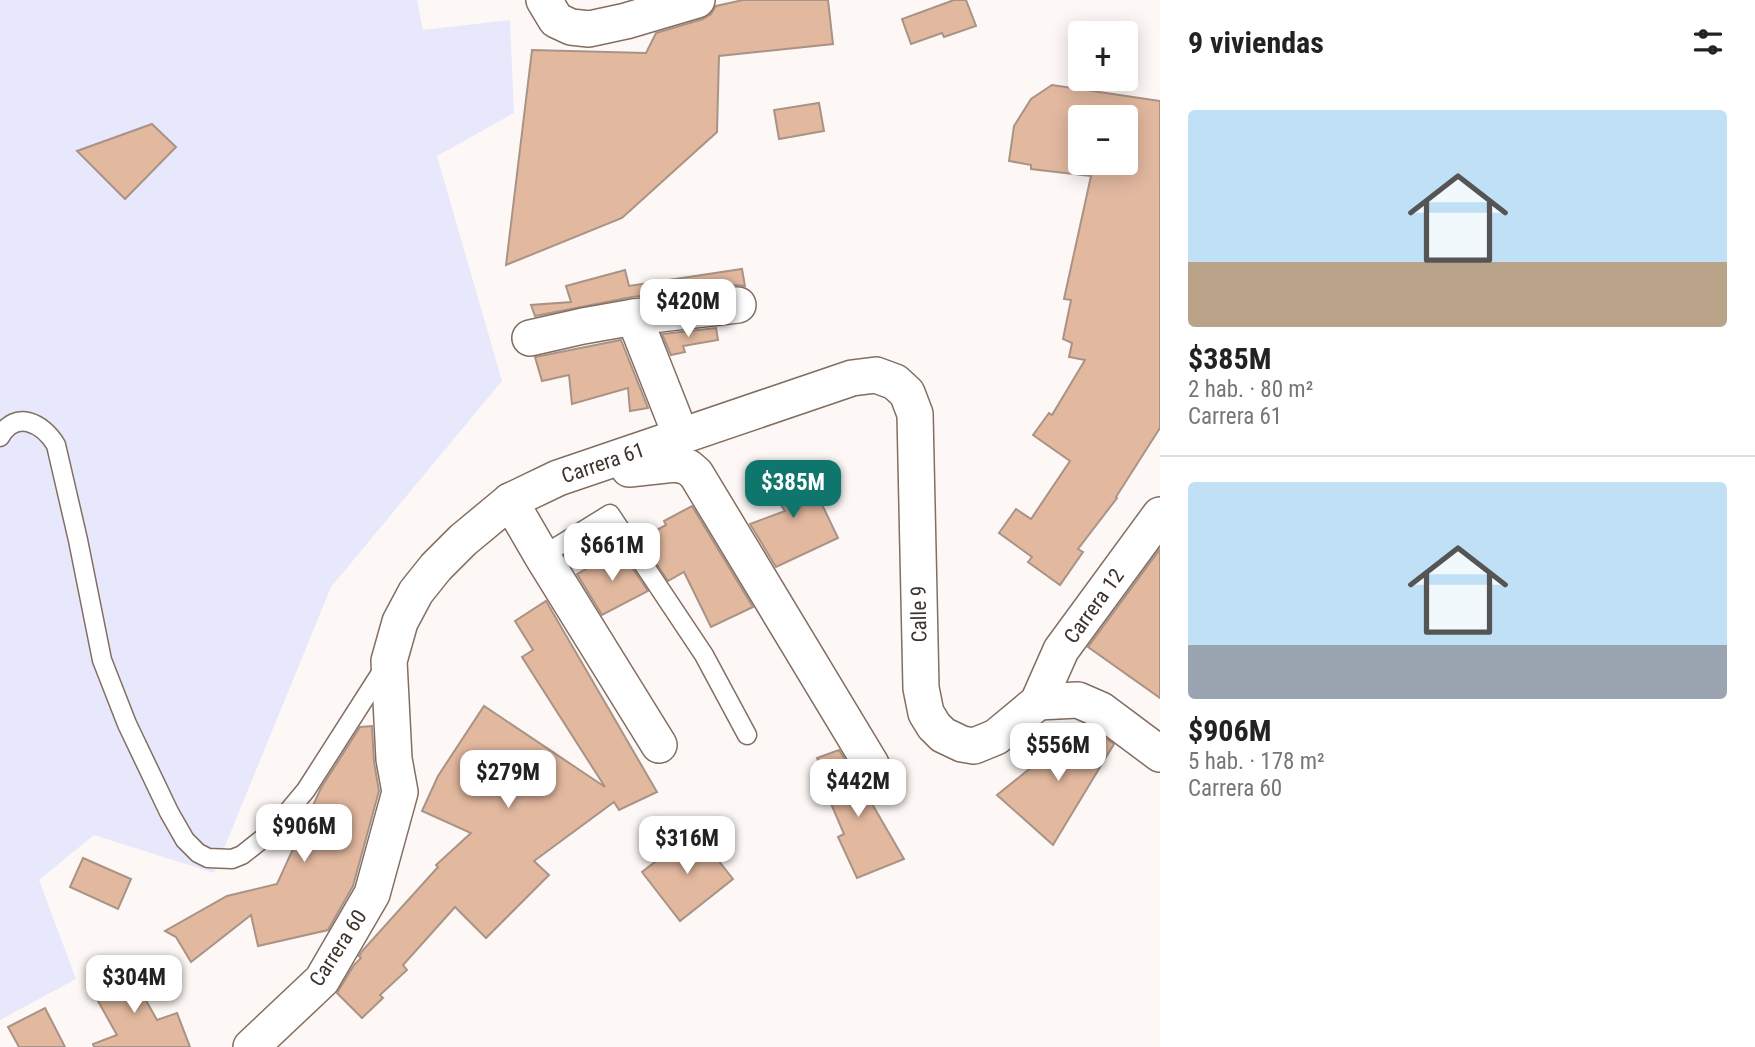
<!DOCTYPE html>
<html lang="es">
<meta charset="utf-8">
<style>
:root{--surface:#fff;--page:#f2f2f2;--text:#222;--muted:#767676;--line:#e0e0e0;--accent:#0f766e}
body{margin:0;font-family:"Roboto Condensed",sans-serif;background:var(--page);color:var(--text);height:100vh;display:flex;flex-direction:column;font-size:26px;white-space:nowrap}
*{box-sizing:border-box;margin:0}
p{font-size:23px;color:var(--muted)}
.icon{flex:none;width:38px;height:38px;fill:none;stroke:currentColor;stroke-width:2;stroke-linecap:round;stroke-linejoin:round}
.map{position:relative;flex:1;overflow:hidden}
.drawer{display:flex;flex-direction:column;background:var(--surface);width:595px}
.drawer>*{flex:none}
.buttons{position:absolute;left:1068px;top:21px;display:grid;gap:14px}
.buttons a{display:grid;place-items:center;width:70px;height:70px;border-radius:7px;background:var(--surface);box-shadow:0 4px 18px #0003;font-size:35px}
.price{position:absolute;translate:-50% -60px;padding:0 16px;border-radius:14px;background:#fff;color:#222;font-size:23px;line-height:46px;filter:drop-shadow(0 2px 4px #0008)}
.price::after{content:'';position:absolute;left:50%;top:42px;width:21px;height:16px;margin-left:-10px;background:inherit;clip-path:polygon(0 0,100% 0,50% 100%)}
.price.current{background:var(--accent);color:#fff}
ul{padding:0;list-style:none}
li{display:grid;align-content:center;gap:14px;height:371px;padding:0 28px}
li+li{border-top:2px solid var(--line)}
li span{display:grid;place-items:center;height:217px;border-radius:7px;color:#555}
li>.icon{margin-inline-start:auto}
span .icon{width:126px;height:126px;fill:#fffc;stroke-width:1}
li b{font-size:30px}
h2{display:flex;justify-content:space-between;align-items:center;height:84px;padding:0 28px;font-size:30px}
main{display:flex;flex:1;min-height:0}
.map>svg:first-child{display:block}
.green{fill:#e7e8fc}
.building{fill:#e2b89f;stroke:#a99386;stroke-width:2;fill-rule:evenodd}
.lines{fill:none;stroke-linecap:round;stroke-linejoin:round}
.service-casing{stroke:#836e61;stroke-width:21}
.minor-casing{stroke:#836e61;stroke-width:38}
.service{stroke:#fff;stroke-width:18}
.minor{stroke:#fff;stroke-width:35}
.labels{text-anchor:middle;stroke-width:5;stroke-linejoin:round;paint-order:stroke}
.street-label{font-size:21px;fill:#3c332d;stroke:#fff}
</style>
<main>
<div class="map">
<svg width="1160" height="1047" viewBox="0 0 1160 1047">
<rect width="100%" height="100%" fill="#fdf8f5"/>
<polygon class="green" points="0,0 417,0 423,30 510,20 514,113 437,156 502,381 331,587 214,873 94,835 39,880 76,979 0,1020"/>
<g class="building">
<polygon points="743,0 828,0 833,44 719,56 717,132 622,218 506,265 532,50 646,53 656,33 703,19 711,14 716,6"/>
<polygon points="954,0 966,0 976,26 944,37 942,33 911,44 902,19"/>
<path d="M1052 85 1160 101V428L1116 497 1117 498 1078 549 1083 552 1060 585 1028 562 1032 557 999 533 1016 509 1031 519 1070 461 1033 435 1049 413 1052 415 1085 360 1069 357 1072 343 1063 339 1071 300 1064 299 1091 176 1031 169V165L1009 161 1014 126 1031 99ZM1080 117H1125V163H1080Z"/>
<polygon points="819,103 824,131 779,139 774,110"/>
<polygon points="152,124 176,147 125,199 77,151"/>
<polygon points="742,269 745,286 736,285 632,297 535,316 531,305 571,302 566,286 625,270 629,286"/>
<polygon points="716,328 718,340 683,346 685,352 671,355 662,334"/>
<polygon points="621,340 648,408 630,411 628,388 572,404 569,375 542,381 535,357"/>
<polygon points="784,462 808,497 817,494 838,538 776,567 750,524 785,511 762,477"/>
<polygon points="692,506 753,607 711,627 684,572 668,581 640,539 666,525 664,521"/>
<polygon points="1160,549 1160,698 1088,647"/>
<polygon points="620,550 648,591 602,615 577,574"/>
<polygon points="546,601 657,792 619,810 614,802 534,861 549,875 486,938 455,907 403,965 407,970 380,995 383,998 362,1018 337,993 354,965 361,958 359,956 363,950 438,867 436,865 471,833 422,811 438,776 484,706 605,787 522,657 533,650 515,621"/>
<polygon points="372,726 374,762 379,791 353,886 328,930 258,946 251,915 191,962 176,937 165,931 227,896 277,884 321,788 360,727"/>
<polygon points="1083,726 1102,736 1114,744 1053,845 997,795"/>
<polygon points="839,750 857,778 904,859 857,878 838,837 844,834 826,792 833,790 817,758"/>
<polygon points="695,831 733,879 680,921 642,872"/>
<polygon points="83,858 131,879 118,909 70,887"/>
<polygon points="126,965 157,1020 177,1013 190,1047 94,1047 93,1044 117,1035 89,985"/>
<polygon points="45,1008 65,1047 19,1047 8,1027"/>
</g>
<g class="lines">
<g class="service-casing">
<g id="service">
<path d="M0 437C15 409 43 423 56 445L78 540 102 660 127 724 169 812 185 840 198 853 208 858 232 859 242 855 271 832 306 790 386 665"/>
<polyline points="542,556 610,514 704,655 747,735"/>
</g>
</g>
<g class="minor-casing">
<g id="minor">
<polyline points="544,0 556,20 571,27 589,29 626,21 697,0"/>
<polyline points="530,338 583,326 634,317"/>
<polyline points="681,436 634,317 738,305"/>
<polyline points="629,469 675,464 688,467 696,474 871,764"/>
<polyline points="510,501 542,556 659,745"/>
<polyline points="1038,702 1078,700 1101,710 1160,754"/>
<polyline points="251,1047 322,980 372,894 400,792 394,759 389,661 400,622 416,592 436,567 463,540 510,501 558,478 852,378 876,375 895,382 907,393 915,414 921,688 926,713 934,726 943,735 962,744 974,746 996,737 1038,702 1061,650 1160,515"/>
</g>
</g>
<use href="#service" class="service"/>
<use href="#minor" class="minor"/>
</g>
<g class="labels">
<g class="street-label">
<text transform="translate(603 463) rotate(-19)" y="7">Carrera 61</text>
<text transform="translate(1094 606) rotate(-54)" y="7">Carrera 12</text>
<text transform="translate(919 614) rotate(-91)" y="7">Calle 9</text>
<text transform="translate(338 948) rotate(-57)" y="7">Carrera 60</text>
</g>
</g>
</svg>
<div class="buttons">
<a>+</a>
<a>−</a>
</div>
<b class="price" style="left:688px;top:339px">$420M</b>
<b class="price current" style="left:793px;top:520px">$385M</b>
<b class="price" style="left:612px;top:583px">$661M</b>
<b class="price" style="left:1058px;top:783px">$556M</b>
<b class="price" style="left:508px;top:810px">$279M</b>
<b class="price" style="left:858px;top:819px">$442M</b>
<b class="price" style="left:304px;top:864px">$906M</b>
<b class="price" style="left:687px;top:876px">$316M</b>
<b class="price" style="left:134px;top:1015px">$304M</b>
</div>
<section class="drawer">
<h2>9 viviendas<svg class="icon" aria-label="filters" viewBox="0 0 24 24"><path d="M4 7h16M4 17h16"/><circle cx="9" cy="7" r="2"/><circle cx="15" cy="17" r="2"/></svg></h2>
<ul>
<li><span style="background:linear-gradient(#bfe0f5 70%,#b9a48a 0)"><svg class="icon" aria-label="home" viewBox="0 0 24 24"><path d="M3 11l9-7 9 7M6 9v11h12V9"/></svg></span><div><b>$385M</b><p>2 hab. · 80 m²</p><p>Carrera 61</p></div></li>
<li><span style="background:linear-gradient(#bfe0f5 75%,#9aa5b1 0)"><svg class="icon" aria-label="home" viewBox="0 0 24 24"><path d="M3 11l9-7 9 7M6 9v11h12V9"/></svg></span><div><b>$906M</b><p>5 hab. · 178 m²</p><p>Carrera 60</p></div></li>
</ul>
</section>
</main>
